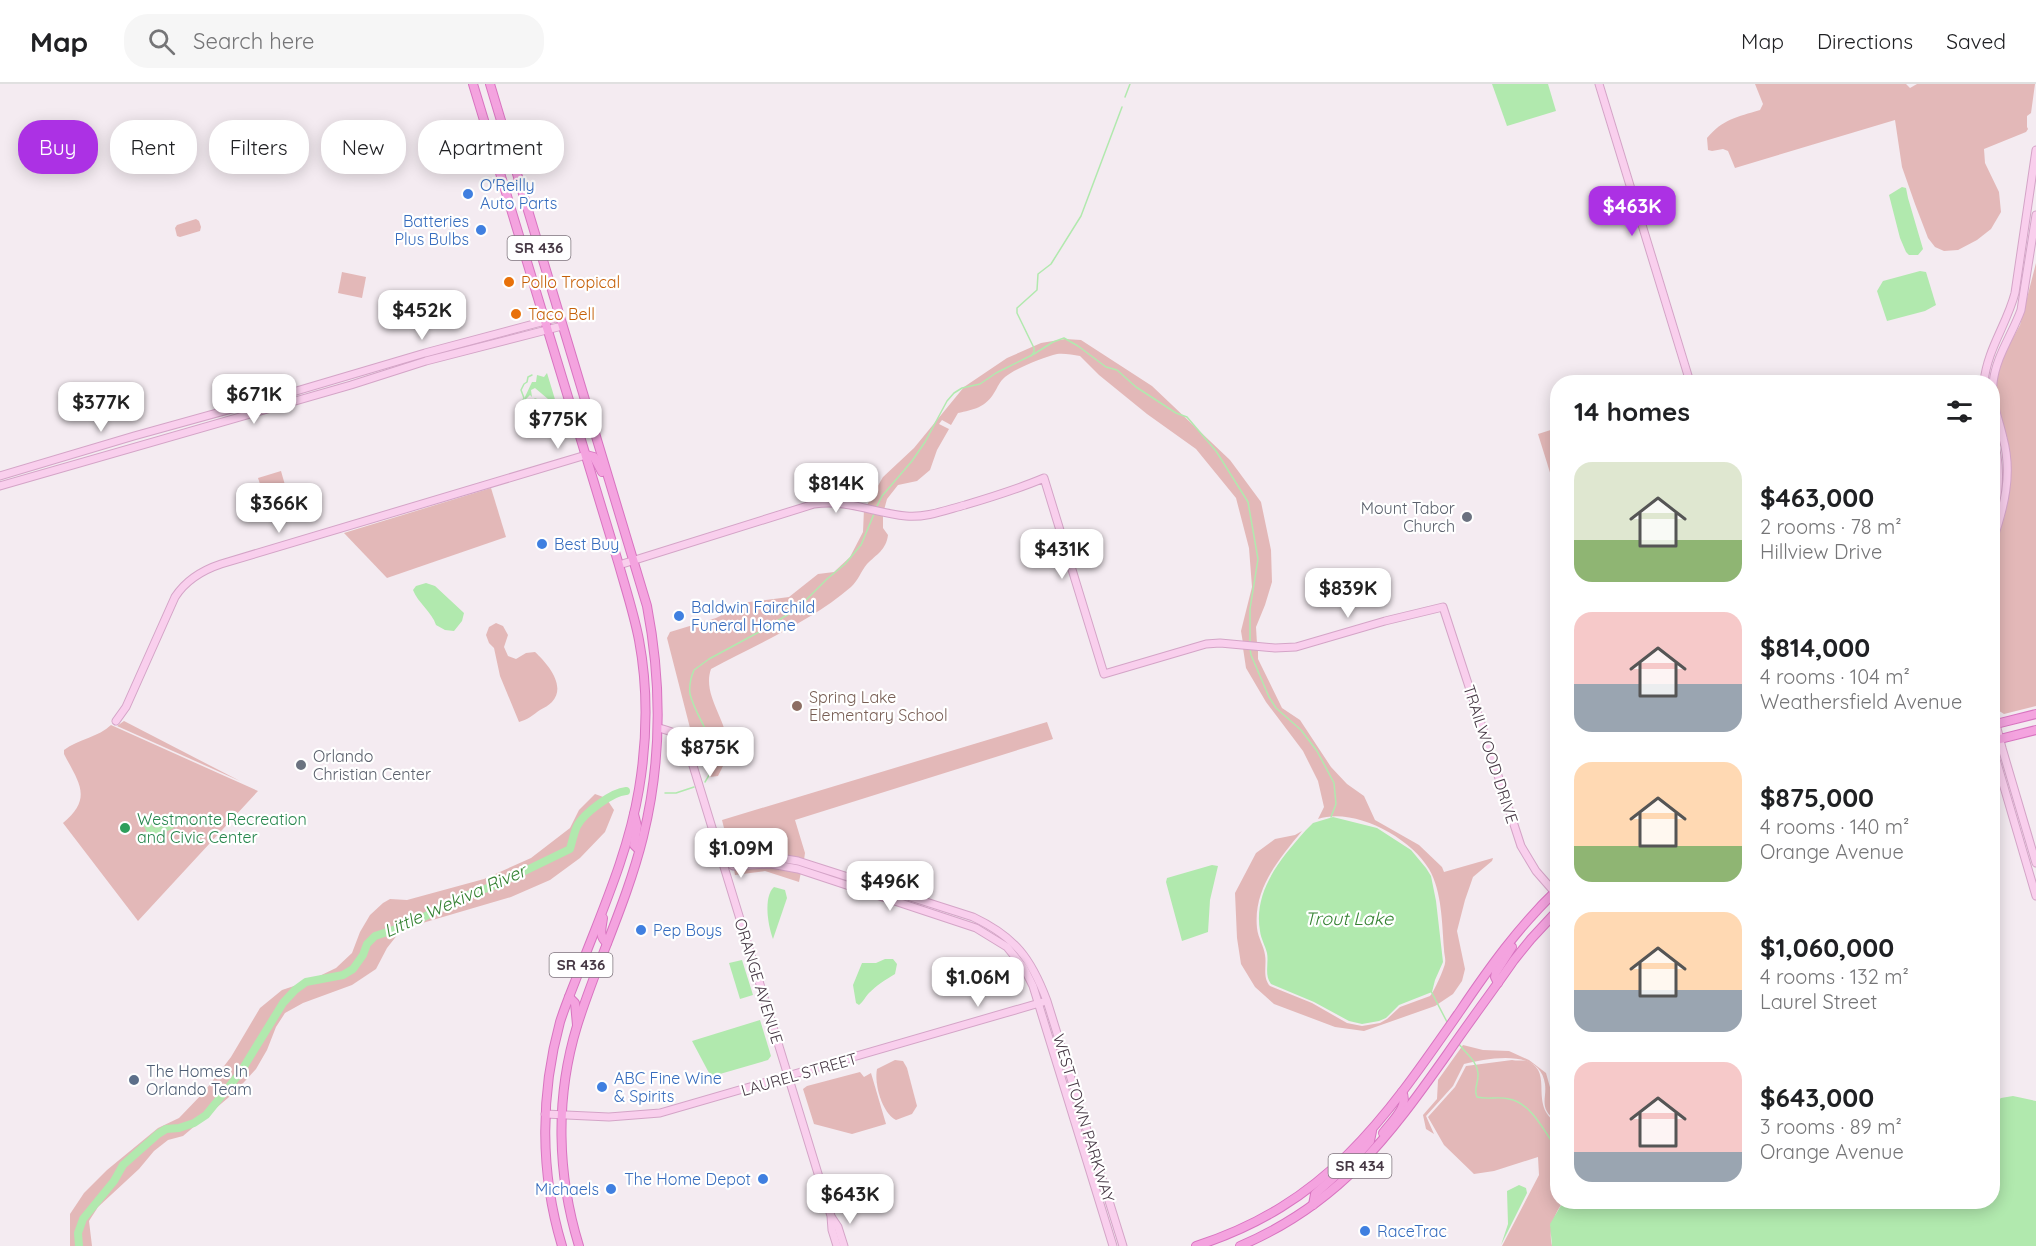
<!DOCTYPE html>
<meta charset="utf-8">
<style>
:root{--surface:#fff;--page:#f6f6f6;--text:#202124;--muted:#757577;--line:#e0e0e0;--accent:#ac31e4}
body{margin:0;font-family:Quicksand,sans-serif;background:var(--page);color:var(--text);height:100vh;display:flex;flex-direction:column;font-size:22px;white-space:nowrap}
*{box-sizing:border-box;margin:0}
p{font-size:20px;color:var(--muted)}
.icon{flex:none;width:33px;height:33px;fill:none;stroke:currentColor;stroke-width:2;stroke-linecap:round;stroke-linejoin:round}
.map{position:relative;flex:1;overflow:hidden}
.sheet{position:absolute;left:1550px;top:291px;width:450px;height:834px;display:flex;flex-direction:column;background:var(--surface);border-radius:24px;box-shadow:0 3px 15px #0003}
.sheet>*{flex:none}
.guide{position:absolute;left:18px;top:36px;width:570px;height:54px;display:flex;gap:12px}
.price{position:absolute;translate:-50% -51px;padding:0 14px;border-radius:12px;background:#fff;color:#222;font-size:20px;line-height:39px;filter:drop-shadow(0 2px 3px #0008)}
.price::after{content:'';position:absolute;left:50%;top:36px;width:18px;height:14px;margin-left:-9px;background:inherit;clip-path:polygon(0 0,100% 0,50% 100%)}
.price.selected{background:var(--accent);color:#fff}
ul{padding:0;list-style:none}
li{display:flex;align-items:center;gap:18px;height:150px;padding:0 24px}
li span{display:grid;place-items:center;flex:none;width:168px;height:120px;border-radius:18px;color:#555}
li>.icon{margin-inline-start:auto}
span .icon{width:72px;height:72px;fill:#fffc;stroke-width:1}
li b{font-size:26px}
h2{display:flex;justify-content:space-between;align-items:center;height:72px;padding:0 24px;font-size:26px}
.pill{padding:0 21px;border-radius:24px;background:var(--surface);box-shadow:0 3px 15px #0003;font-size:21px;line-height:54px}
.pill.selected{background:var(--accent);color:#fff}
header{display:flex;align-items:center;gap:36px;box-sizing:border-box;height:84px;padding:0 30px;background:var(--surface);border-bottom:2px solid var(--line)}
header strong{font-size:28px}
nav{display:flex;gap:33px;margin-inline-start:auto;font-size:21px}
.search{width:420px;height:54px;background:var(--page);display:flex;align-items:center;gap:15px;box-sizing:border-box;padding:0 21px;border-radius:24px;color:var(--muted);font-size:22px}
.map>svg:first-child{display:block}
.green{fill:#e3b8b8}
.water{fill:#b1e9ae}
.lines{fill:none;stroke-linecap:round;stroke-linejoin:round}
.stream{stroke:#b1e9ae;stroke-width:1.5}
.river{stroke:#b1e9ae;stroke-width:8}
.secondary-casing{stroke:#d4a4c7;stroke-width:9}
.primary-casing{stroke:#d874c0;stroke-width:10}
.secondary{stroke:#f9cfed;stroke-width:7}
.primary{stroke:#f4a3df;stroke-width:8}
.shop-dot{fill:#3f7fe0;stroke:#fff;stroke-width:2}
.food-dot{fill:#e8710a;stroke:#fff;stroke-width:2}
.worship-dot{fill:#6b7280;stroke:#fff;stroke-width:2}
.education-dot{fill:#8d6e63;stroke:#fff;stroke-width:2}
.leisure-dot{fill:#2e9e5b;stroke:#fff;stroke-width:2}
.service-dot{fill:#5c6f8a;stroke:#fff;stroke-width:2}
.labels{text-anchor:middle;stroke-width:4.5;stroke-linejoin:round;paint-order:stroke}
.shield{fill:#fff;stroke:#7e747d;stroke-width:1.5}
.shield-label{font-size:15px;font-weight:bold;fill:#473945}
.shop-label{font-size:16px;fill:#366cbe;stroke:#fff;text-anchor:start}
.food-label{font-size:16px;fill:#c56008;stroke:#fff;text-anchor:start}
.worship-label{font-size:16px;fill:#5b616d;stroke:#fff;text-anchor:end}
.education-label{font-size:16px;fill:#785e54;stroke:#fff;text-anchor:start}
.street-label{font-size:16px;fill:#473945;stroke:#fff}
.leisure-label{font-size:16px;fill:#27864d;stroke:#fff;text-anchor:start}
.service-label{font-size:16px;fill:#4e5e75;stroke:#fff;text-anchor:start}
.water-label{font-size:18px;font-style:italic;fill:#358232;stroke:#fff}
</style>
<header>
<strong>Map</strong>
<div class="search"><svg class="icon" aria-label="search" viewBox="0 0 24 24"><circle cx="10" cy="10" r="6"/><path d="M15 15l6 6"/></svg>Search here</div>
<nav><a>Map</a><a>Directions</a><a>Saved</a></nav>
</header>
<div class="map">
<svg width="2036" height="1162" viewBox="0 0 2036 1162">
<rect width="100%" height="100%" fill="#f4ebf1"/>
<g class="green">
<path d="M1755 0H1906L1910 4 1917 0H2035L2031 29 2027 32V43L2028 45 2026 48 1984 65 1985 79 1999 108 2001 128 1991 145 1977 156 1958 166 1944 167 1935 163 1928 154 1915 120 1902 83 1895 36 1735 84 1728 67 1723 65 1712 67 1708 66 1707 54C1723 35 1737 33 1760 26L1763 20Z"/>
<polygon points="196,135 199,137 201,143 200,147 180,153 177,152 175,144 177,141"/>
<polygon points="2036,179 2036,622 2004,630 1996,625 1992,614 1992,466 2004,434 2008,417 2011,383 2009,362 1999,332 1997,314 1997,295 2004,270 2020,241"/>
<polygon points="342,188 366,193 362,214 338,209"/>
<path d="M1065 255 1081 256 1152 302 1230 376 1261 418 1271 466 1272 498 1265 521 1256 543 1257 560 1243 559 1241 547 1252 503 1249 464 1236 414 1196 365 1147 330 1099 291 1080 272C1073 271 1064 269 1057 270 1044 273 1014 285 1005 293 999 298 998 303 994 309 986 323 973 326 958 329L951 341 942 336 939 340 949 345 937 366 930 386 917 397 898 401 887 415 884 426 867 421 883 393 914 364 964 303 1007 274 1041 259Z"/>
<polygon points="1557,344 1557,411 1538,350"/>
<polygon points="281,387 287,408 265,415 258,394"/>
<polygon points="491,404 506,453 387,494 344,449"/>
<path d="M864 425 883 430V444L888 451C886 466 877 470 867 480 861 487 858 497 851 503 813 536 756 561 711 585 702 610 726 635 728 661 729 672 723 682 718 692L710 693 690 644 667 554 670 548 716 534 749 518 789 513 818 490 834 488 850 473 863 448Z"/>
<path d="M496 539 503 542 508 551 504 563 508 572 516 575 526 569 535 568C547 579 567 602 552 618 549 621 544 624 540 626 533 631 527 636 519 638L500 592 494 564 489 559 486 551 489 543Z"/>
<path d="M1243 564 1258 565V575L1282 624 1300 636 1331 683 1347 700 1364 712 1375 736 1419 761 1442 783 1444 788 1493 774 1492 777 1473 793 1465 816 1457 847 1465 885 1462 897 1453 910 1435 922 1364 947 1335 943 1274 920 1255 903 1241 880 1237 854 1235 809 1256 769 1275 755 1295 751 1302 747C1279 775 1253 805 1257 844 1258 854 1264 862 1265 871 1267 881 1262 893 1270 902L1312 919 1347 939 1362 942 1380 939 1387 935 1400 923 1430 912C1433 910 1445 883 1445 879 1446 875 1444 870 1444 865 1442 840 1442 807 1429 785 1410 753 1354 723 1318 735L1324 723 1318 697 1303 667 1266 618 1246 584Z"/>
<polygon points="124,637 240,697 117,642"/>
<polygon points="1047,638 1053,655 795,736 805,769 804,776 731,772 722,736"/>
<path d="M111 641 258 707 138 837 63 739C93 714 79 699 64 670V666C78 655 99 653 111 641Z"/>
<polygon points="595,710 606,714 614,726 605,748 580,774 550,796 511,813 402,845 387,864 376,885 352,901 303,919 285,929 276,943 267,966 256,985 235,1008 183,1052 168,1056 154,1067 139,1085 98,1123 89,1137 92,1162 70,1162 70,1130 84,1109 107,1086 158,1044 179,1034 204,1008 231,973 260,924 282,906 309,897 336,884 352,869 360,848 370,831 383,819 390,815 407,816 484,795 531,774 570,744 579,726"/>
<polygon points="771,782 801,788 799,798 765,787 735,791 734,785"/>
<path d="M1463 961 1483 966 1509 967 1529 976 1546 989 1557 1028V1037C1538 1025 1547 1015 1545 1000 1540 964 1489 974 1464 980L1453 1002 1426 1032 1434 1050 1426 1045 1423 1031 1437 1015 1438 996Z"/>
<path d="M895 976 903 977 907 984 917 1022 912 1030 896 1036C882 1029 874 1000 877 985Z"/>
<path d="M1512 976C1516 977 1523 976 1527 977 1555 988 1528 1021 1557 1039V1118H1563C1554 1130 1548 1147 1552 1162H1502L1539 1091 1538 1073 1494 1087 1474 1090 1444 1061 1428 1033 1455 1003 1466 982Z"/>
<polygon points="860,988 864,993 871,989 886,1040 852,1050 814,1040 803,1005 807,1002"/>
</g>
<g class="water">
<polygon points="1492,0 1548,0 1556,27 1507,42"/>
<polygon points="1902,103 1906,104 1908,114 1923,165 1918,171 1909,171 1906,168 1900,154 1889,111"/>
<polygon points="1920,187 1926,188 1936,221 1925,227 1887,237 1877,207 1883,197"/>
<polygon points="547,289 557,322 553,325 548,315 535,304 531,306 532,313 530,311 525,316 524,315 532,298 536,298 537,291 544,293"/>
<path d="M426 499 435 502 464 529 462 537 454 547 445 546 436 541C432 528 418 519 413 506L416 502Z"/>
<polygon points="167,730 174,744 150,755 143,740 150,737 154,744 161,740 159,734"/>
<path d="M1333 733 1377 744 1411 766 1426 784 1431 792 1436 817 1443 878 1435 896 1432 908 1399 921 1386 934 1379 937 1362 940 1349 937 1314 918 1271 900C1264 891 1269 879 1267 869 1265 861 1261 855 1260 847 1253 807 1281 774 1306 746L1313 739Z"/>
<polygon points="1212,781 1218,782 1210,816 1208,848 1182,857 1166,798 1167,794"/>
<path d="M774 803 785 806 787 814 773 855C768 842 763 813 774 803Z"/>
<path d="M885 875H893L897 880 895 890C885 896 877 901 869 909 865 913 864 917 859 921L856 919 853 901 862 879H876Z"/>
<polygon points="742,876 753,911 740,915 729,879"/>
<polygon points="760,936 771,972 768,976 713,992 709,989 692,957"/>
<polygon points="2013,1012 2036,1017 2036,1162 1552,1162 1550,1140 1563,1118 1992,1118 1992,1021 2001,1014"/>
<polygon points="1519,1101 1526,1104 1527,1109 1501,1161 1508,1140 1507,1107"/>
</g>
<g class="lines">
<g class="stream">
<polyline points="1125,13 1130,0"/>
<polyline points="1031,272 1034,268 1034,264 1017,229 1017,224 1037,206 1038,190 1051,180 1081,132 1122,23"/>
<polyline points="525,316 531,318 535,315 540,317"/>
<polyline points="522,318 524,314 521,306 524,300 527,298 528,293 532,291"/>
<polyline points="523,319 525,324"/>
<polyline points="525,326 526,329"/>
<polyline points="877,422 882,412 912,377 925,358 947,317 954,309 962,304 980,300 996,289 1034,270 1053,258 1064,254 1078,262 1106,283 1117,286 1136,303 1176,329 1187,333 1216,367 1248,418 1258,475 1250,525 1250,560"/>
<polyline points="1250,564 1251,571 1269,613 1276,624 1301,646 1317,667 1334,699 1336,720 1331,733"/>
<path d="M705 698C728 664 698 642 690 610 689 602 691 593 694 586L709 575 759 548 797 525 827 495 845 480 861 461 874 430"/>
<polyline points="665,709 676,709 694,703"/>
<polyline points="1431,907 1447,938"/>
<path d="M1459 960C1466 970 1477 977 1478 989 1479 998 1473 1005 1477 1013 1488 1016 1498 1012 1509 1015 1532 1019 1545 1049 1557 1065"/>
</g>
<path class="river" d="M79 1162 78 1149 83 1135 114 1097 123 1081 158 1050 166 1045 179 1044 194 1039 206 1031 240 989 283 919 295 906 306 898 343 891 353 885 363 871 367 860 375 852 411 840 459 814 496 801 570 765C572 758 574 749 577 742 584 729 612 708 626 707"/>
<g class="secondary-casing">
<g id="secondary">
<polyline points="1599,0 1690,298"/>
<path d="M1984 298C1987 266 2007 240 2015 209L2036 66"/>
<path d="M1992 350C2000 376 2001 405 1992 432"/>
<polyline points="0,392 134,352 293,308 425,269 560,233"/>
<polyline points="0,402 351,301 426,277 562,242"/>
<path d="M1992 459C2004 424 2013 390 2003 354 1999 335 1991 319 1993 299 1996 272 2012 251 2021 226L2036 131"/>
<path d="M619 481 814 420C847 415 874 429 906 432 926 434 946 426 965 421 992 413 1018 405 1044 394L1104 590 1206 560 1220 559 1275 564 1296 563 1385 537 1443 523 1521 762 1536 787 1557 811"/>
<polyline points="1992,624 2002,664 2036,779"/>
<path d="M116 637 126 623 175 513C186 496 203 486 221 480L586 371"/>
<path d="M659 644C672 648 681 649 687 662L831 1132 832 1146 837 1162"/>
<polyline points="1992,662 2036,812"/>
<polyline points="724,779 729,779 733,782 771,780 798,785 976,844 1007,863 1024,884 1033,902 1113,1162"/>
<path d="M729 779 732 774 774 773 798 777 973 833C1015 853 1031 874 1047 917L1123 1162"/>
<polyline points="545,1030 609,1033 660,1029 1043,918"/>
<polyline points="832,1134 838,1143 844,1162"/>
</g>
</g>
<g class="primary-casing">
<g id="primary">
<path d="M473 0 619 481C626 506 634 530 639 556 648 604 647 657 639 705 629 766 603 825 581 882 574 901 566 919 560 938 540 1011 540 1089 562 1162"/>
<path d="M490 0 647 522C662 600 662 676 643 753 627 818 597 878 577 942 555 1014 557 1090 579 1162"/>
<polyline points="586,371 594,373 602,388"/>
<polyline points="1992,641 2036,630"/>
<polyline points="1992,657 2036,646"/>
<polyline points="634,730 637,742 634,761 639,766"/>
<path d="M603 834C602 843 598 852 607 859"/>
<polyline points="1498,899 1495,893 1496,888 1512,863"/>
<polyline points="569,913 575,919 577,941"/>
<path d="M1383 1049C1391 1038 1410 1022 1402 1008"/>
<polyline points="1313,1121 1315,1110 1353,1076 1370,1057 1372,1047"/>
<path d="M1196 1162C1327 1120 1385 1035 1460 927 1489 884 1519 842 1557 806"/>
<path d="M1240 1162C1339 1120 1388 1054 1448 969 1469 938 1492 908 1514 876L1531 855 1557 827"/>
</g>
</g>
<use href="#secondary" class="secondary"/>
<use href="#primary" class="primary"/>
</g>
<g class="shop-dot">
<circle cx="468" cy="110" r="6"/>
<circle cx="481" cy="146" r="6"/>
<circle cx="542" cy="460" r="6"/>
<circle cx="679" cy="532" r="6"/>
<circle cx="641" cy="846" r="6"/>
<circle cx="602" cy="1003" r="6"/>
<circle cx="763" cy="1095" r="6"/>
<circle cx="611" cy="1105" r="6"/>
<circle cx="1365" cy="1147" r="6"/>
</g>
<g class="food-dot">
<circle cx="509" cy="198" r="6"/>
<circle cx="516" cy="230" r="6"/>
</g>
<g class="worship-dot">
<circle cx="1467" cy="433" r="6"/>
<circle cx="301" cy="681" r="6"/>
</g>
<circle class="education-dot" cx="797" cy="622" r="6"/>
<circle class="leisure-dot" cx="125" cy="744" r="6"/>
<circle class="service-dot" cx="134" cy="996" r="6"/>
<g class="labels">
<g class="shield">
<rect x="507.5" y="152" width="63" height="24" rx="4.5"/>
<rect x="549.5" y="869" width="63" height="24" rx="4.5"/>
<rect x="1328.5" y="1070" width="63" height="24" rx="4.5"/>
</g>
<g class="shield-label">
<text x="539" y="169">SR 436</text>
<text x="581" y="886">SR 436</text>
<text x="1360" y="1087">SR 434</text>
</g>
<g class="shop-label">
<text x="480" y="107">O'Reilly<tspan x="480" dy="18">Auto Parts</tspan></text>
<text x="469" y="143" text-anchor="end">Batteries<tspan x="469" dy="18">Plus Bulbs</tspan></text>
<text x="554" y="466">Best Buy</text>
<text x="691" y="529">Baldwin Fairchild<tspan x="691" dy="18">Funeral Home</tspan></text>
<text x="653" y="852">Pep Boys</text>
<text x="614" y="1000">ABC Fine Wine<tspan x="614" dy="18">&amp; Spirits</tspan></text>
<text x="751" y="1101" text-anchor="end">The Home Depot</text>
<text x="599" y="1111" text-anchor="end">Michaels</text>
<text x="1377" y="1153">RaceTrac</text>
</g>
<g class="food-label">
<text x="521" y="204">Pollo Tropical</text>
<text x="528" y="236">Taco Bell</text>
</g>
<g class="worship-label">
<text x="1455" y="430">Mount Tabor<tspan x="1455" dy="18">Church</tspan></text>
<text x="313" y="678" text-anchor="start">Orlando<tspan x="313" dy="18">Christian Center</tspan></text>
</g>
<g class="education-label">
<text x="809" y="619">Spring Lake<tspan x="809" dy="18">Elementary School</tspan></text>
</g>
<g class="street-label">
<text transform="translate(1491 670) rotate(72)" y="6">TRAILWOOD DRIVE</text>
<text transform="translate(759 897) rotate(73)" y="6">ORANGE AVENUE</text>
<text transform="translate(799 990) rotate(-16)" y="6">LAUREL STREET</text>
<text transform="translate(1084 1034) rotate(73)" y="6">WEST TOWN PARKWAY</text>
</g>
<g class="leisure-label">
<text x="137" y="741">Westmonte Recreation<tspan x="137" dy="18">and Civic Center</tspan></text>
</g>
<g class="service-label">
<text x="146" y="993">The Homes In<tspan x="146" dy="18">Orlando Team</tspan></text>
</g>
<g class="water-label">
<text transform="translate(455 817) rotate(-24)" y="6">Little Wekiva River</text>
<text x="1349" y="841">Trout Lake</text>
</g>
</g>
</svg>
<b class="price selected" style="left:1632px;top:153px">$463K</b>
<b class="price" style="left:422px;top:257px">$452K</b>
<b class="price" style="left:254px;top:341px">$671K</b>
<b class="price" style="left:101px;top:349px">$377K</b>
<b class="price" style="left:558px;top:366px">$775K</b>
<b class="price" style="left:836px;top:430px">$814K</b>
<b class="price" style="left:279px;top:450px">$366K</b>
<b class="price" style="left:1062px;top:496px">$431K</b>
<b class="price" style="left:1348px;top:535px">$839K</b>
<b class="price" style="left:710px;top:694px">$875K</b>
<b class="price" style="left:741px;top:795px">$1.09M</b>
<b class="price" style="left:890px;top:828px">$496K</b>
<b class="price" style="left:978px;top:924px">$1.06M</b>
<b class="price" style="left:850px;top:1141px">$643K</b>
<div class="guide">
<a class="pill selected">Buy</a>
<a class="pill">Rent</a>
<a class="pill">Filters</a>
<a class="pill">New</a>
<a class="pill">Apartment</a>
</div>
<section class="sheet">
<h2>14 homes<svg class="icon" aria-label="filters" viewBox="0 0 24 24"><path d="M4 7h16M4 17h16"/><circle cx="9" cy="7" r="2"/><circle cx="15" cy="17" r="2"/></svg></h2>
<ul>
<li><span style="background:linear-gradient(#dfe7d0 65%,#8fb573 0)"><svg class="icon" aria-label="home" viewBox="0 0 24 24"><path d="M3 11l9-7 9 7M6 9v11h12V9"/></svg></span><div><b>$463,000</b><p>2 rooms · 78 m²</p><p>Hillview Drive</p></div></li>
<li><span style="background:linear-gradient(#f6c9c9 60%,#9aa5b1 0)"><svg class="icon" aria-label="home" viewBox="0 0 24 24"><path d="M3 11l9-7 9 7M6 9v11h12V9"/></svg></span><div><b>$814,000</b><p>4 rooms · 104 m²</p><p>Weathersfield Avenue</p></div></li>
<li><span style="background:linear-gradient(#ffd9b3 70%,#8fb573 0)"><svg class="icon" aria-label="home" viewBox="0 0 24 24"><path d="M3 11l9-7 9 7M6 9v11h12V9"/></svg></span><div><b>$875,000</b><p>4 rooms · 140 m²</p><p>Orange Avenue</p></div></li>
<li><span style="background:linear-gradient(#ffd9b3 65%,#9aa5b1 0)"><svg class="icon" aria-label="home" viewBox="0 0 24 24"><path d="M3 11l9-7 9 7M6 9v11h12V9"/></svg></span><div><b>$1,060,000</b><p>4 rooms · 132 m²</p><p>Laurel Street</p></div></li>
<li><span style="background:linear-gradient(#f6c9c9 75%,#9aa5b1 0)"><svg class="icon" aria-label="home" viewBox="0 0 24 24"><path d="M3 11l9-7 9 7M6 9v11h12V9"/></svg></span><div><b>$643,000</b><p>3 rooms · 89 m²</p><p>Orange Avenue</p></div></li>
</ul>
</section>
</div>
